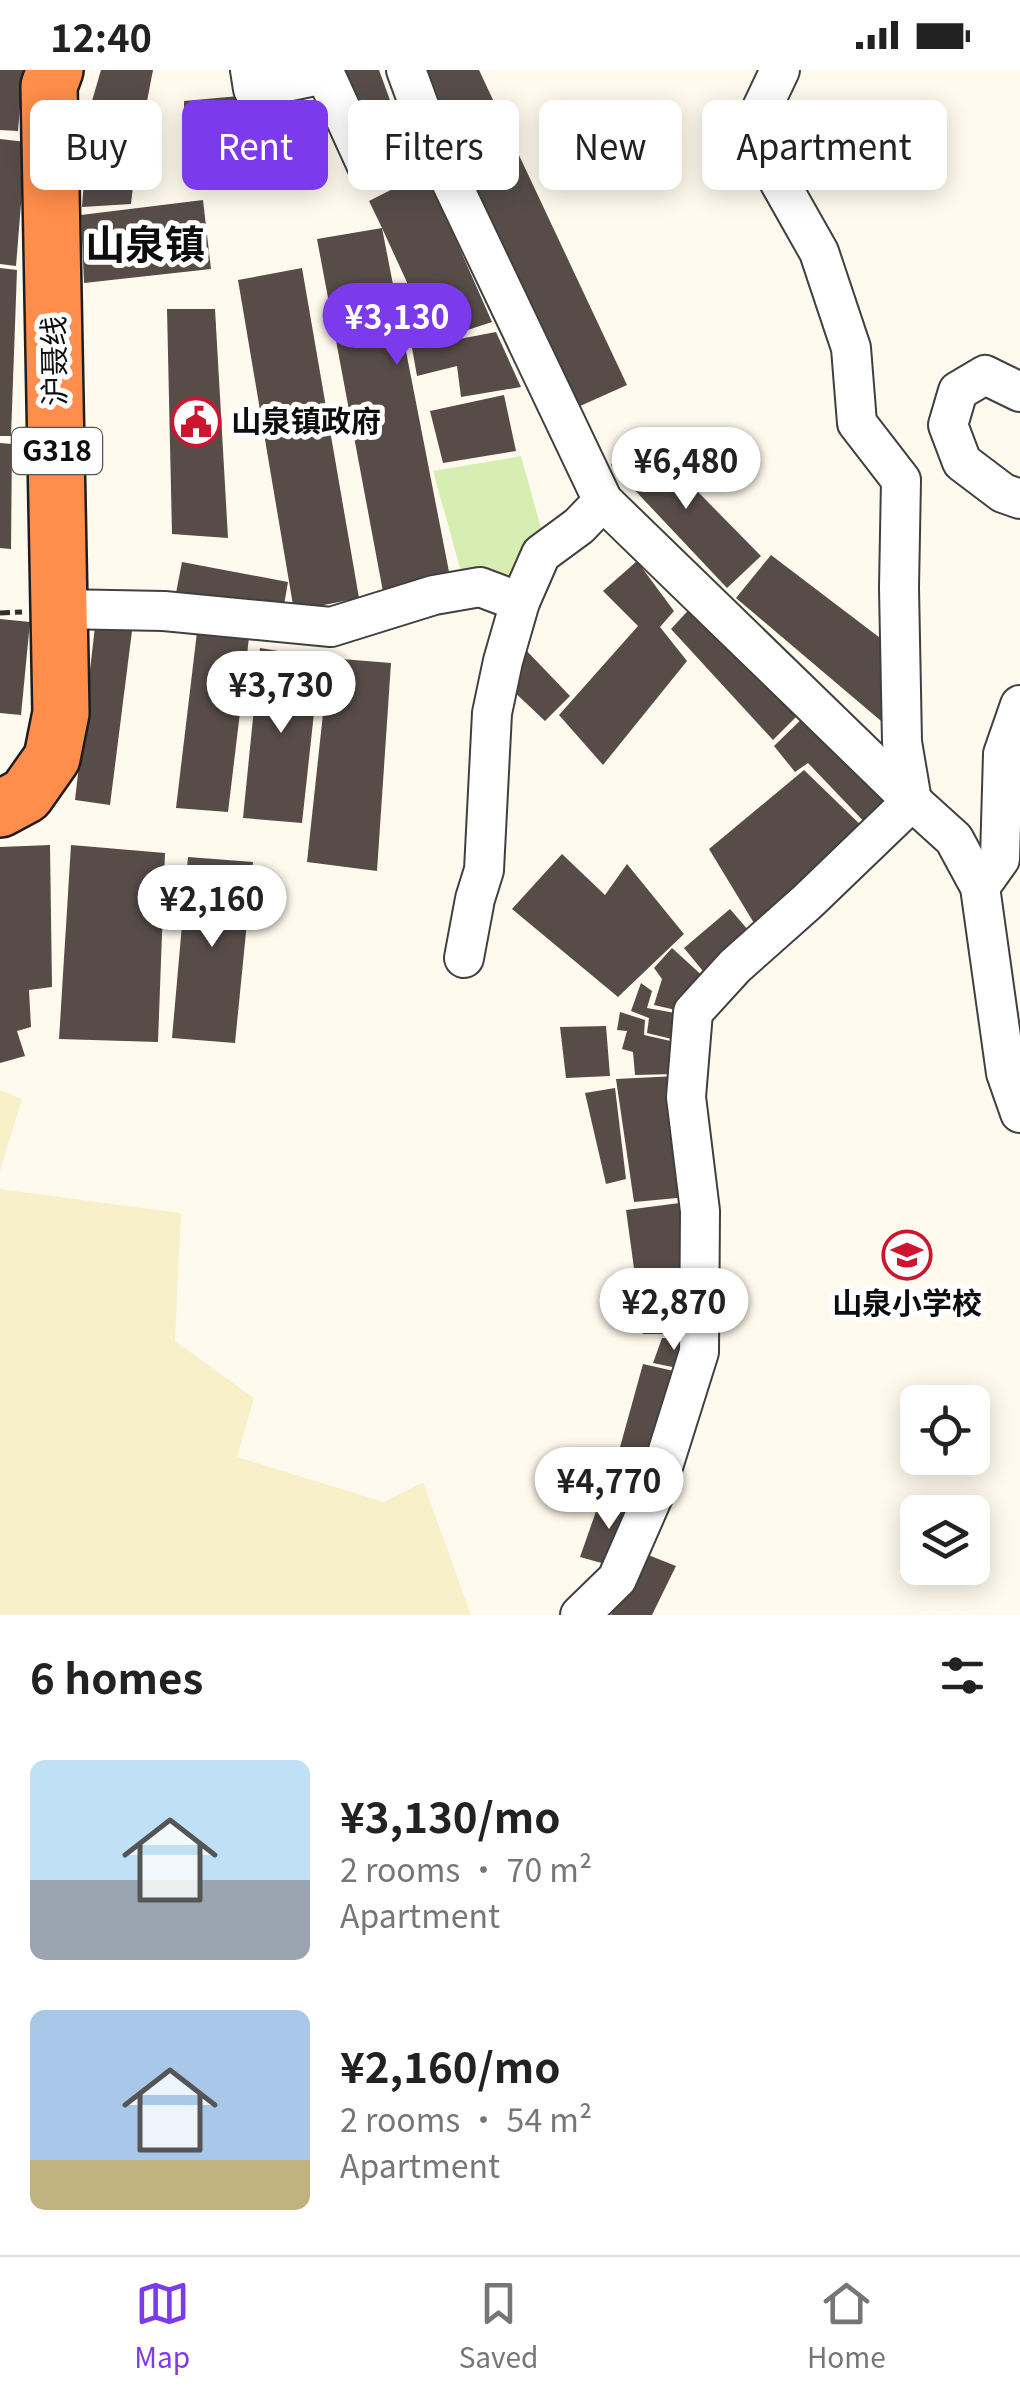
<!DOCTYPE html>
<meta charset="utf-8">
<style>
:root{--surface:#fff;--page:#f2f2f2;--text:#222;--muted:#767676;--line:#e0e0e0;--accent:#7c3aed}
body{margin:0;font-family:Georgia,"Noto Sans SC",serif;background:var(--page);color:var(--text);height:100vh;display:flex;flex-direction:column;font-size:38px;white-space:nowrap}
*{box-sizing:border-box;margin:0}
p{font-size:32px;color:var(--muted)}
.icon{flex:none;width:55px;height:55px;fill:none;stroke:currentColor;stroke-width:2;stroke-linecap:round;stroke-linejoin:round}
.map{position:relative;height:1545px;overflow:hidden}
.drawer{display:flex;flex-direction:column;background:var(--surface);flex:1}
.drawer>*{flex:none}
.hud{position:absolute;left:30px;top:30px;width:960px;height:90px;display:flex;gap:20px}
.fabs{position:absolute;left:900px;top:1315px;display:grid;gap:20px}
.fabs a{display:grid;place-items:center;width:90px;height:90px;border-radius:15px;background:var(--surface);box-shadow:0 5px 25px #0003;font-size:50px}
.price{position:absolute;translate:-50% -85px;padding:0 22px;border-radius:35px;background:#fff;color:#222;font-size:32px;line-height:65px;filter:drop-shadow(0 2px 5px #0008)}
.price::after{content:'';position:absolute;left:50%;top:60px;width:30px;height:22px;margin-left:-15px;background:inherit;clip-path:polygon(0 0,100% 0,50% 100%)}
.price.active{background:var(--accent);color:#fff}
ul{padding:0;list-style:none}
li{display:flex;align-items:center;gap:30px;height:250px;padding:0 30px}
li span{display:grid;place-items:center;flex:none;width:280px;height:200px;border-radius:15px;color:#555}
li>.icon{margin-inline-start:auto}
span .icon{width:120px;height:120px;fill:#fffc;stroke-width:1}
li b{font-size:42px}
h2{display:flex;justify-content:space-between;align-items:center;height:120px;padding:0 30px;font-size:42px}
.pill{padding:0 35px;border-radius:15px;background:var(--surface);box-shadow:0 5px 25px #0003;font-size:35px;line-height:90px}
.pill.active{background:var(--accent);color:#fff}
.status{display:flex;justify-content:space-between;align-items:center;height:70px;padding:0 50px;background:var(--surface);direction:ltr}
.status svg{height:28px;fill:currentColor}
.tab-bar{display:flex;justify-content:space-around;align-items:center;height:140px;border-top:2px solid var(--line);background:var(--surface);font-size:28px;color:var(--muted)}
.tab-bar a{display:grid;justify-items:center;gap:5px}
.tab-bar .active{color:var(--accent)}
.map>svg:first-child{display:block}
.farmland{fill:#f8f0c9}
.green{fill:#d7eeb2}
.building{fill:#574c48}
.lines{fill:none;stroke-linecap:round;stroke-linejoin:round}
.minor-casing{stroke:#404040;stroke-width:42}
.highway-casing{stroke:#1e1e1e;stroke-width:60}
.path{stroke:#2f2f2f;stroke-width:5;stroke-dasharray:10 5;stroke-linecap:butt}
.minor{stroke:#fff;stroke-width:38}
.highway{stroke:#ff8d4b;stroke-width:55}
.labels{text-anchor:middle;stroke-width:10;stroke-linejoin:round;paint-order:stroke}
.shield{fill:#fff;stroke:#565656;stroke-width:2.5}
.shield-label{font-size:28px;font-weight:bold;fill:#0d0d0d}
.street-label{font-size:30px;fill:#0d0d0d;stroke:#fff}
.poi-label{font-size:30px;font-weight:bold;fill:#0d0d0d;stroke:#fff;text-anchor:start}
.district-label{font-size:40px;font-weight:bold;fill:#0d0d0d;stroke:#fff}
</style>
<div class="status"><b>12:40</b><svg viewBox="0 0 49 12"><path d="M0 12V9h3v3zM5 12V6h3v6zM10 12V3h3v9zM15 12V0h3v12zM26 1h20v11H26zM47 4h2v5h-2z"/></svg></div>
<div class="map">
<svg width="1020" height="1545" viewBox="0 0 1020 1545">
<rect width="100%" height="100%" fill="#fffaed"/>
<g class="farmland">
<polygon points="0,1020 22,1029 0,1101"/>
<polygon points="0,1119 181,1143 175,1271 254,1328 237,1387 384,1432 423,1412 471,1545 0,1545"/>
</g>
<polygon class="green" points="521,386 544,469 526,473 517,513 463,509 433,401"/>
<g class="building">
<polygon points="0,0 23,0 18,61 0,60"/>
<polygon points="101,0 153,0 144,47 92,31"/>
<polygon points="339,0 379,0 406,74 372,86"/>
<polygon points="418,0 479,0 627,315 569,341"/>
<polygon points="250,25 256,85 184,86 184,31"/>
<polygon points="89,45 140,54 131,134 82,137"/>
<polygon points="0,69 26,72 16,196 0,194"/>
<polygon points="426,102 492,252 434,271 382,158 451,512 384,527 317,169 382,158 369,131"/>
<polygon points="203,130 211,199 84,213 81,145"/>
<polygon points="0,198 17,200 11,366 0,366"/>
<polygon points="302,198 359,528 294,541 238,210"/>
<polygon points="167,239 215,239 228,468 172,464"/>
<polygon points="496,262 521,317 461,327 457,296 417,306 412,278"/>
<polygon points="504,325 516,381 443,393 430,341"/>
<polygon points="641,364 761,486 727,518 611,395"/>
<polygon points="0,373 12,374 11,479 0,478"/>
<polygon points="771,485 892,577 894,662 736,528"/>
<polygon points="637,491 674,541 660,557 687,591 603,695 559,645 638,556 603,521"/>
<polygon points="182,492 288,512 283,541 176,523"/>
<polygon points="696,532 807,636 773,670 671,559"/>
<polygon points="96,548 133,553 110,735 75,730"/>
<polygon points="0,549 30,552 21,645 0,643"/>
<polygon points="197,562 249,568 228,742 176,738"/>
<polygon points="523,577 570,626 545,651 509,617"/>
<polygon points="260,578 320,588 302,753 243,748"/>
<polygon points="329,588 391,593 377,801 307,792"/>
<polygon points="811,640 901,732 873,761 808,693 795,702 774,676"/>
<polygon points="804,700 870,764 760,863 709,779"/>
<polygon points="50,775 52,917 29,920 31,957 17,961 25,986 0,993 0,777"/>
<polygon points="71,775 165,783 158,972 59,969"/>
<polygon points="562,784 605,825 627,794 684,864 618,927 512,839"/>
<polygon points="188,787 253,792 235,973 172,968"/>
<polygon points="730,839 755,868 707,906 684,878"/>
<polygon points="672,878 706,909 680,941 654,935 662,909 654,898"/>
<polygon points="641,913 652,921 647,938 681,944 680,971 647,963 649,948 631,941"/>
<polygon points="620,942 645,950 644,965 675,972 676,1004 635,1005 633,982 622,979 627,961 617,960"/>
<polygon points="606,956 610,1006 566,1008 560,957"/>
<polygon points="677,1006 688,1127 634,1132 616,1009"/>
<polygon points="615,1018 626,1109 606,1114 585,1023"/>
<polygon points="695,1131 693,1264 643,1264 626,1140"/>
<polygon points="662,1268 693,1269 687,1300 653,1293"/>
<polygon points="643,1294 687,1304 657,1394 617,1388"/>
<polygon points="600,1430 640,1433 616,1497 580,1487"/>
<polygon points="643,1483 676,1496 652,1545 611,1545"/>
</g>
<g class="lines">
<g class="minor-casing">
<g id="minor">
<polyline points="250,0 253,19 325,4 367,96 434,76"/>
<polyline points="406,0 434,76 603,431 912,731 954,769 980,817 1006,1003 1020,1043"/>
<polyline points="1020,322 985,305 958,321 948,355 962,392 1003,423 1020,429"/>
<polyline points="60,539 164,541 331,557 434,525 480,517 520,532"/>
<polyline points="980,817 1000,789 1003,684 1020,635"/>
<polyline points="464,888 475,829 484,800 492,643 503,591 520,532 541,484 579,456 603,431"/>
<polyline points="580,1545 617,1509 655,1422 699,1282 700,1141 686,1027 693,942 735,896 807,832 912,731 902,672 899,518 901,410 857,353 851,278 819,182 776,106 762,38 780,0"/>
</g>
</g>
<g class="highway-casing">
<polyline id="highway" points="0,739 26,725 52,688 61,643 49,16 55,0"/>
</g>
<polyline class="path" points="0,543 22,542"/>
<use href="#minor" class="minor"/>
<use href="#highway" class="highway"/>
</g>
<defs>
<g id="civic-ring" transform="scale(2.5)"><circle r="9.5" fill="#fff" stroke="#cc162f" stroke-width="1.5"/><path d="M-.6-6.5H3V-4.5H.6V-3L4-1V1h2V6H-6V1h2V-1L-.6-3ZM-1.2 2.5V6h2.4V2.5Z" fill="#cc162f"/></g>
<g id="school-ring" transform="scale(2.5)"><circle r="9.5" fill="#fff" stroke="#cc162f" stroke-width="1.5"/><path d="M0-5L7-2L0 1L-7-2ZM-4 1L0 2.5L4 1V4Q0 6-4 4Z" fill="#cc162f"/></g>
</defs>
<g fill-rule="evenodd">
<use href="#civic-ring" x="196" y="352"/>
<use href="#school-ring" x="907" y="1185"/>
</g>
<g class="labels">
<rect class="shield" x="12" y="358" width="90" height="46" rx="8"/>
<g class="shield-label">
<text x="57" y="391">G318</text>
</g>
<g class="street-label">
<text transform="translate(55 291) rotate(-91)" y="10">沪聂线</text>
</g>
<g class="poi-label">
<text x="231" y="362">山泉镇政府</text>
<text x="907" y="1244" text-anchor="middle">山泉小学校</text>
</g>
<g class="district-label">
<text x="145" y="189">山泉镇</text>
</g>
</g>
</svg>
<div class="fabs">
<a><svg class="icon" aria-label="locate" viewBox="0 0 24 24"><circle cx="12" cy="12" r="6"/><path d="M12 2v4M12 18v4M2 12h4M18 12h4"/></svg></a>
<a><svg class="icon" aria-label="layers" viewBox="0 0 24 24"><path d="M12 4l9 5-9 5-9-5zM3 14l9 5 9-5"/></svg></a>
</div>
<b class="price active" style="left:397px;top:298px">¥3,130</b>
<b class="price" style="left:686px;top:442px">¥6,480</b>
<b class="price" style="left:281px;top:666px">¥3,730</b>
<b class="price" style="left:212px;top:880px">¥2,160</b>
<b class="price" style="left:674px;top:1283px">¥2,870</b>
<b class="price" style="left:609px;top:1462px">¥4,770</b>
<div class="hud">
<a class="pill">Buy</a>
<a class="pill active">Rent</a>
<a class="pill">Filters</a>
<a class="pill">New</a>
<a class="pill">Apartment</a>
</div>
</div>
<section class="drawer">
<h2>6 homes<svg class="icon" aria-label="filters" viewBox="0 0 24 24"><path d="M4 7h16M4 17h16"/><circle cx="9" cy="7" r="2"/><circle cx="15" cy="17" r="2"/></svg></h2>
<ul>
<li><span style="background:linear-gradient(#bfe0f5 60%,#9aa5b1 0)"><svg class="icon" aria-label="home" viewBox="0 0 24 24"><path d="M3 11l9-7 9 7M6 9v11h12V9"/></svg></span><div><b>¥3,130/mo</b><p>2 rooms · 70 m²</p><p>Apartment</p></div></li>
<li><span style="background:linear-gradient(#a9c7e8 75%,#c2b280 0)"><svg class="icon" aria-label="home" viewBox="0 0 24 24"><path d="M3 11l9-7 9 7M6 9v11h12V9"/></svg></span><div><b>¥2,160/mo</b><p>2 rooms · 54 m²</p><p>Apartment</p></div></li>
</ul>
</section>
<nav class="tab-bar">
<a class="active"><svg class="icon" aria-label="map" viewBox="0 0 24 24"><path d="M3 6l6-2 6 2 6-2v14l-6 2-6-2-6 2zM9 4v14M15 6v14"/></svg>Map</a>
<a><svg class="icon" aria-label="saved" viewBox="0 0 24 24"><path d="M7 4h10v16l-5-4-5 4z"/></svg>Saved</a>
<a><svg class="icon" aria-label="home" viewBox="0 0 24 24"><path d="M3 11l9-7 9 7M6 9v11h12V9"/></svg>Home</a>
</nav>
